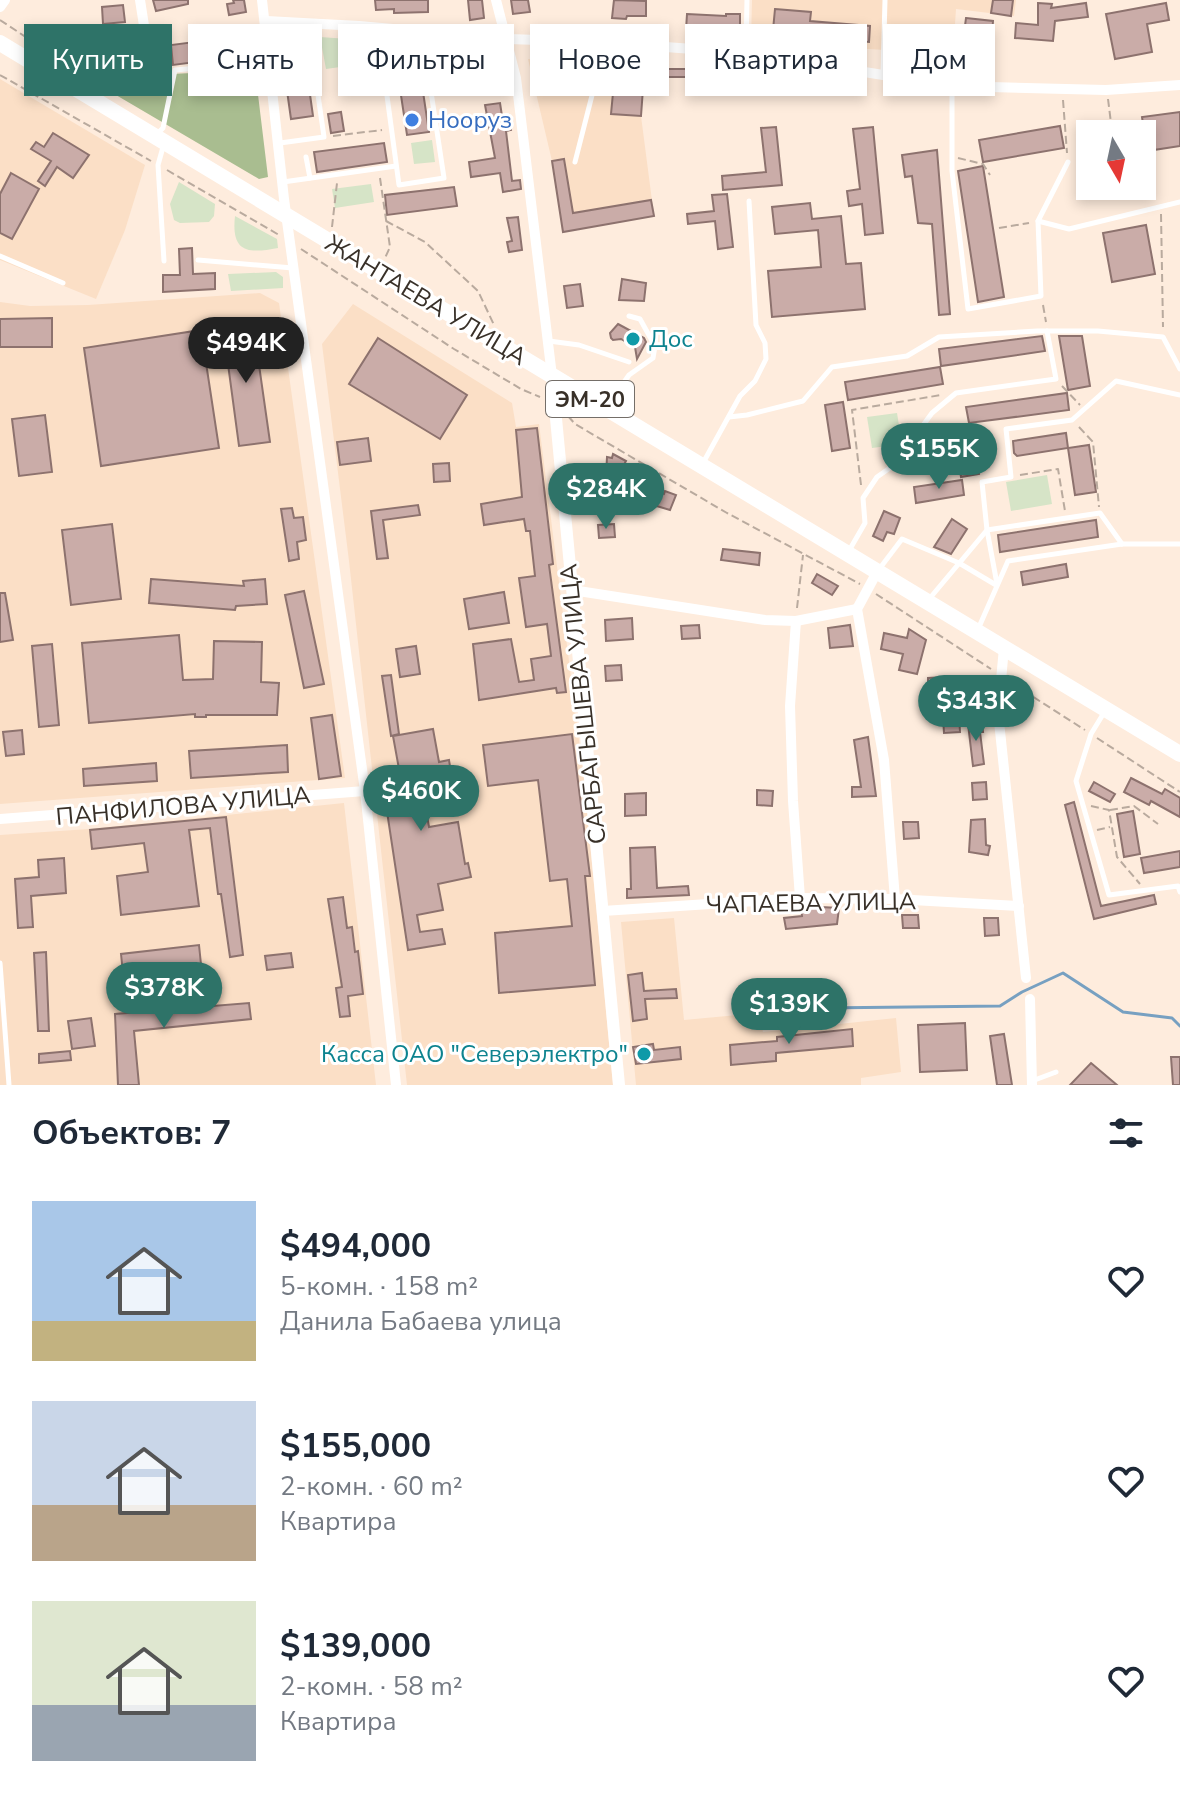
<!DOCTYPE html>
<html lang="ru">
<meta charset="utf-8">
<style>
:root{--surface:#fff;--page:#f2f2f3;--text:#1f2937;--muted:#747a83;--accent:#2e7368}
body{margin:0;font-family:"Nunito Sans",sans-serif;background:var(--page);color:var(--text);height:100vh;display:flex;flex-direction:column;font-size:30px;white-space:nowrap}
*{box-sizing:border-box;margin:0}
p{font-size:26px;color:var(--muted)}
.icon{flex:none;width:44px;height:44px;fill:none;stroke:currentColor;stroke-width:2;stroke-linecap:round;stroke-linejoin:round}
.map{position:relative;height:1085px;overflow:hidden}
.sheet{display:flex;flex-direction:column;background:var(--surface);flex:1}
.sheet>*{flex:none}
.banner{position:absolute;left:24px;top:24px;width:1132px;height:72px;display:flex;gap:16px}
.needle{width:52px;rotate:171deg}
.fabs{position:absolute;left:1076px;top:120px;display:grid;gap:16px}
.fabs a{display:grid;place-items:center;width:80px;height:80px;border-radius:0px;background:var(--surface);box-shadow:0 4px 12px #0003;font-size:40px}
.price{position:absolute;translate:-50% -68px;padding:0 18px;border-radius:28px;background:var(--accent);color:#fff;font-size:26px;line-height:52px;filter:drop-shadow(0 2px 4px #0008)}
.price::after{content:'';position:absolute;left:50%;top:48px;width:24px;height:18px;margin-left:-12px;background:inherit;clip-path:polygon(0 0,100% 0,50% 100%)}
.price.active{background:#222;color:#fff}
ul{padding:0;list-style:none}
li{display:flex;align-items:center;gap:24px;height:200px;padding:0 32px}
li span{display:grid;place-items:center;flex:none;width:224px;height:160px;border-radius:0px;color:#555}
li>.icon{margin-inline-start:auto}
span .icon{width:96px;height:96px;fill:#fffc;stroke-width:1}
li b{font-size:34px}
h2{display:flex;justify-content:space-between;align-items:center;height:96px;padding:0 32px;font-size:34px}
.pill{padding:0 28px;border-radius:0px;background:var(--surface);box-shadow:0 4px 12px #0003;font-size:28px;line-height:72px}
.pill.active{background:var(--accent);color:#fff}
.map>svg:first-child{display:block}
.built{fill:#fbdfc6}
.green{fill:#d6e4c7}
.forest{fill:#a9bd90}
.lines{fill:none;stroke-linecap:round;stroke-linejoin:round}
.stream{stroke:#77a0c1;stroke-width:3}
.building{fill:#caaca8;stroke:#8d726e;stroke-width:2}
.path{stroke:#b9aa9e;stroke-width:2;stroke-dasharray:8 4;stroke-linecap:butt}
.service{stroke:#fff;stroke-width:5}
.minor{stroke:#fff;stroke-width:10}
.tertiary{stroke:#fff;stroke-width:12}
.primary{stroke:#fff;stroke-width:16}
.shop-dot{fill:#3f7fe0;stroke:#fff;stroke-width:3}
.culture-dot{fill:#0f9aa8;stroke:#fff;stroke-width:3}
.labels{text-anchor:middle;stroke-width:6;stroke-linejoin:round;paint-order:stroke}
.shield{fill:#fff;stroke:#746e68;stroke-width:2}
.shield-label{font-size:22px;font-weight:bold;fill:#383028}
.shop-label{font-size:24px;fill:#366cbe;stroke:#fff;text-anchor:start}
.street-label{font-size:24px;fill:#383028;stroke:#fff}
.culture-label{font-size:24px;fill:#0d838f;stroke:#fff;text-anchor:start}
</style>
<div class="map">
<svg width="1180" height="1085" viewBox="0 0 1180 1085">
<rect width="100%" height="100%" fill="#feecdd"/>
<g class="built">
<polygon points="752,0 1016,0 1014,16 956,9 953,54 751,42"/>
<polygon points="528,59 646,66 641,116 654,216 563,232 552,161"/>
<polygon points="0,79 145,165 125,230 96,299 0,260"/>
<polygon points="260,293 279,303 345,778 0,804 0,302 30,306 88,305"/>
<polygon points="353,304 512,403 516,427 539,424 584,780 613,1085 407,1085 349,561 322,344"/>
<polygon points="344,803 376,1085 0,1085 0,835 89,829"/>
<polygon points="674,918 684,1020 759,1013 763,1032 896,1018 901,1072 861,1078 861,1085 636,1085 621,922"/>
</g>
<g class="green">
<polygon points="320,37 348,39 354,65 326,69"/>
<polygon points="432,140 435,162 414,164 411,143"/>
<polygon points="179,182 215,204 214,216 209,222 180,223 174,220 170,204"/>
<polygon points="371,184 374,202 335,208 332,189"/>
<path d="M235 216 277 239 278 248C247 254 231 252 235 216Z"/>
<polygon points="276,272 283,277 283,288 231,291 228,274"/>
<polygon points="897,413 902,444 872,448 867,417"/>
<polygon points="1047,475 1052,504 1011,511 1006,482"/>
</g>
<polygon class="forest" points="255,70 268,177 259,179 116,95 109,83 124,80 133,91 159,91 171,74"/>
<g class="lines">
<polyline class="stream" points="820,1008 1000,1006 1022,992 1063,973 1123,1012 1172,1018 1180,1026"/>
</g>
<g class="building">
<polygon points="153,0 188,0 188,4 156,11"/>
<polygon points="233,0 244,0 246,12 229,15 227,4 234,3"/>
<polygon points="375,0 428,0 428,12 394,13 394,9 376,10"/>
<polygon points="468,0 482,0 484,18 470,20"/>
<polygon points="511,0 528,0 530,12 513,14"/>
<polygon points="614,0 646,1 646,16 627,16 626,19 612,18"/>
<polygon points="993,0 1013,0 1011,16 991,13"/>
<polygon points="1038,3 1052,4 1051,8 1086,3 1088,17 1055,21 1053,41 1015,38 1016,23 1038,25"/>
<polygon points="1166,3 1169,20 1147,24 1152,52 1115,59 1106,14"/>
<polygon points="123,5 125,22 103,24 102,7"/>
<polygon points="775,9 811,12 810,21 870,26 869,42 823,38 824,34 773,30"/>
<polygon points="687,14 726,16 726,14 740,14 740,32 686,30"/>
<polygon points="966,18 993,21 992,36 964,33"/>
<polygon points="896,25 947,30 945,49 894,43"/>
<polygon points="241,36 243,56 173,65 171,45"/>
<polygon points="109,46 110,62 91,63 91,49"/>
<polygon points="304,52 313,116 291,119 282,55"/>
<polygon points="492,54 498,85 484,87 479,56"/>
<polygon points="419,65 429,132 407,135 397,69"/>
<polygon points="538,65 573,67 573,85 538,84"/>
<rect x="668" y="69" width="28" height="8"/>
<polygon points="615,72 644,75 641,116 611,114"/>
<polygon points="737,72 754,75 751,90 734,87"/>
<polygon points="500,103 502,116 509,115 511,130 506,131 512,181 520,180 521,189 503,192 500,173 471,177 469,162 495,158 485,105"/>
<polygon points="341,112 344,131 331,133 328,114"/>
<polygon points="1180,112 1180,146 1147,151 1142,117"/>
<polygon points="1060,126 1064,148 983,162 979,140"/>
<polygon points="776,127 782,185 723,190 722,176 766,172 761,128"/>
<polygon points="873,127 883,233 865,235 862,204 849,206 847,191 860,189 853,129"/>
<polygon points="53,133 89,155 73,178 57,167 45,186 38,181 51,161 31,149 36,142 44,147"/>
<polygon points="384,143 387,162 317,172 314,152"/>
<polygon points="937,150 950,314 939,315 932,224 918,223 912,176 905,177 902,155"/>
<polygon points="564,159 573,213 651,200 654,216 563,232 552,161"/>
<polygon points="983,166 1004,297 978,302 958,171"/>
<polygon points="11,173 39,189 12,239 0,233 0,194"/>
<polygon points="454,187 457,206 387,215 385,195"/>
<polygon points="727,194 733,247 718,249 715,221 688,224 687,214 714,211 712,195"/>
<polygon points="810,203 812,219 841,216 846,264 861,263 865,309 772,317 768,271 821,267 818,230 775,234 772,207"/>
<polygon points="518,217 522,250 509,252 507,242 512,241 507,218"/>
<polygon points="1146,225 1155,274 1112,282 1103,233"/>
<polygon points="192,248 193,274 215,273 215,289 163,292 163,275 180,275 179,249"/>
<polygon points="622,279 646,283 644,301 619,300"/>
<polygon points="580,284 583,306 567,308 564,286"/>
<polygon points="52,318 52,347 0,347 0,319"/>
<polygon points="253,323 270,442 239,446 223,327"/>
<polygon points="618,324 644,338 646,342 637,359 635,347 621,339 613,340 611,338 610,333"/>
<polygon points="201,330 219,448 101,466 84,348"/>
<polygon points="1042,336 1045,351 941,366 939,349"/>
<polygon points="1059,336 1082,336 1090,386 1068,390"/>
<polygon points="378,338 467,395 440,439 349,384"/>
<polygon points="940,367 943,384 848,400 845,382"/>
<polygon points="1067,393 1069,410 969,423 966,407"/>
<polygon points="843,402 850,448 832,451 825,405"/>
<polygon points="45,415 52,472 19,476 12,419"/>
<polygon points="537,428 553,564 549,565 566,692 557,693 556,688 479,700 473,644 511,639 519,682 534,680 531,659 551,656 547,624 526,627 519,578 535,576 530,531 526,531 524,519 484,525 481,504 522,497 516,430"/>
<polygon points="972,428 979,474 961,477 954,431"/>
<polygon points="1066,433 1068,448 1017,456 1014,453 1013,441"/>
<polygon points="368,438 371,461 340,465 337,442"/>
<polygon points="1089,445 1096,492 1075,495 1068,448"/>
<polygon points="613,454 626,461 619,474 618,496 605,496 607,457 612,458"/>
<polygon points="449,463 450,481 434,482 433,464"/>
<polygon points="962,480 964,495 916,503 914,487"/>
<polygon points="640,483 664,494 665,491 676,495 670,510 633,499"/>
<polygon points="596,496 599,512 584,514 581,498"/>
<polygon points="418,505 420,515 383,520 388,558 377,559 371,511"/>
<polygon points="292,508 294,518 303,517 306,540 297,542 299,559 289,561 281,509"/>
<polygon points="884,511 900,518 894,534 887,532 883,541 873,536"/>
<polygon points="952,519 967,529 951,554 934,547"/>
<polygon points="1096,520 1098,537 1000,552 998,535"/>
<polygon points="112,524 121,599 71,605 62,530"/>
<polygon points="614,524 615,537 599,538 598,525"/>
<polygon points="723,549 760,553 759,565 721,560"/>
<polygon points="1066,564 1068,577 1023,585 1021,572"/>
<polygon points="817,574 838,586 832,595 812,583"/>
<polygon points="151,579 244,586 243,581 265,579 267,604 236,606 235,610 149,603"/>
<polygon points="304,591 324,684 304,688 285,595"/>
<polygon points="504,592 509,623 469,629 464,599"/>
<polygon points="0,593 5,593 13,640 0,642"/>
<polygon points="632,618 633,639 606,641 605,620"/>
<polygon points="699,625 700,638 682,639 681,626"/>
<polygon points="850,625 853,646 830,648 828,628"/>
<polygon points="909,629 926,640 917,674 899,670 903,654 881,649 884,633 907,638"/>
<polygon points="179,635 183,680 213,679 214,641 262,642 261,682 279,683 277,715 206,715 206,717 195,717 195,714 89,723 82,643"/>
<polygon points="52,644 59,725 39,727 32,646"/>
<polygon points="416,646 420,674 400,677 396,649"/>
<polygon points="621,665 622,680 606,681 605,666"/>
<polygon points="391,675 399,734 391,736 382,676"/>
<polygon points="966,676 967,691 969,690 973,707 958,709 954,687 928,688 928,678"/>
<polygon points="332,715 341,776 319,779 311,718"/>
<polygon points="959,715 960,732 944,733 943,717"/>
<polygon points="982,723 983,732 980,732 984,764 973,766 968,724"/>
<polygon points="433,729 439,762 449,760 455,798 425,804 429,827 458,822 465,864 468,863 471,877 438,884 443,910 417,915 420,932 442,929 445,944 408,950 381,772 399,769 393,736"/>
<polygon points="22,730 24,754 6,756 3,732"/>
<polygon points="572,734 590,876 585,876 595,985 499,993 495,933 572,926 567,879 550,881 538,780 488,786 483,745"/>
<polygon points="868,737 876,796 852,797 852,787 861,787 854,740"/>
<polygon points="287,745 288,772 191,778 189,751"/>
<polygon points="156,763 157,781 84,786 83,769"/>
<polygon points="1131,778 1162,794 1165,789 1180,798 1180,817 1151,801 1149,805 1124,792"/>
<polygon points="986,782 987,799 973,800 972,783"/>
<polygon points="1094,782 1115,794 1110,802 1089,791"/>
<polygon points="757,790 773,791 772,806 757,805"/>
<polygon points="646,793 646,815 625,816 625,794"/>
<polygon points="1074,802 1101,906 1154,895 1156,904 1094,919 1065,805"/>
<polygon points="1133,811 1140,854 1124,857 1117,814"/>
<polygon points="226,817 243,955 230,957 221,894 218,894 210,828 189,830 199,906 121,915 117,876 148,872 144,843 92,849 90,830"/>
<polygon points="985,819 986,845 990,846 988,855 969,852 971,820"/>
<polygon points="903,822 918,822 919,838 904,839"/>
<polygon points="655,847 657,888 688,886 689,895 627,898 627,889 631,889 630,848"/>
<polygon points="1180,851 1180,867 1144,873 1141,858"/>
<polygon points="64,858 66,893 31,896 33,927 18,928 15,879 39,877 38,860"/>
<polygon points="343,897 347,928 352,927 355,952 358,951 363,994 348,996 350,1016 340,1017 336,988 342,987 328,899"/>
<polygon points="801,906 839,908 837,924 786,929 784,918 802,916"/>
<polygon points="902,915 918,915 919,928 903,928"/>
<polygon points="984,918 998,918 999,935 985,936"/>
<polygon points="199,945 202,974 124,983 121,954"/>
<polygon points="46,952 49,1031 38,1031 34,953"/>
<polygon points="291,953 293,967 267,970 265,956"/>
<polygon points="642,973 644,991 676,989 677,998 645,999 647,1019 633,1021 628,975"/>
<polygon points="249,1003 251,1019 134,1031 139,1085 118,1085 115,1014"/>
<polygon points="91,1018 95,1046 72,1049 68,1021"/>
<polygon points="965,1023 967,1070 920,1072 918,1025"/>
<polygon points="852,1029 853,1046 776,1053 776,1061 731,1065 730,1045 777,1041 777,1037"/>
<polygon points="1004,1034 1012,1085 997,1085 990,1036"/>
<polygon points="653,1044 654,1050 680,1047 681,1059 636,1064 633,1047"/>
<polygon points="70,1051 71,1060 39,1063 39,1054"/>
<polygon points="1171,1057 1180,1057 1180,1085 1173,1085"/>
<polygon points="1091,1063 1117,1085 1070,1085"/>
</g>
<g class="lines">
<g class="path">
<polyline points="0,20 53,55"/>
<polyline points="277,52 302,48"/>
<polyline points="72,68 83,76"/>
<polyline points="0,75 151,161"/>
<polyline points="104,90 119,75 167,71"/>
<polyline points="1108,99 1112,131"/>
<polyline points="1063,100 1067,153"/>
<polyline points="1092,134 1112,131 1133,134"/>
<polyline points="1087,135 1090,134"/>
<polyline points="1142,135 1145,136"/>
<polyline points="333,136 382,130"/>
<polyline points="958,158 983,164 990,175"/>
<polyline points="167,170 279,235"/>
<polyline points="380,178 390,247 385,258"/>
<polyline points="1161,214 1163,327"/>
<polyline points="386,221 425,242 478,291 494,325"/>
<polyline points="332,227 337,183"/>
<polyline points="999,228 1029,223"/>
<polyline points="301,249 454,349 521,389 540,397"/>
<polyline points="1043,305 1046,322"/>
<polyline points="1062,386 1080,405"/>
<polyline points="568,416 575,424 727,513 860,584"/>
<polyline points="1079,427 1093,442 1099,507"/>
<polyline points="1020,475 1058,469 1065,511"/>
<polyline points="861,485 852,410 941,395"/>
<polyline points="876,594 991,669"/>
<polyline points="797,608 803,555"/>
<polyline points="1013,684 1085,730"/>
<polyline points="1097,738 1180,792"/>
<polyline points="1091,806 1109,810 1117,857 1140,884"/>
<polyline points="1110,810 1134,806 1158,824"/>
<polyline points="1097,830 1110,827"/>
</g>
<g class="service">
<polyline points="378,29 399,185 444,178 422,32"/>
<polyline points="746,51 747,0"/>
<polyline points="883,74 885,0"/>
<polyline points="952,86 952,171 968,309 1041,296 1038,221 1068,162"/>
<polyline points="157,134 163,128 175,70 269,62"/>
<polyline points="280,143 324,137 308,25"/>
<polyline points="163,147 158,165 164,261"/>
<polyline points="306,157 310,178"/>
<polyline points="575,162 600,64 599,43"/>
<polyline points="283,182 396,166"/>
<polyline points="1038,221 1069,229 1180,202"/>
<polyline points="0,256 63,283"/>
<polyline points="198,260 293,268"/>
<polyline points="549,341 579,345 629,362"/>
<polyline points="609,404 629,375 653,358 655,346 640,319 629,316"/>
<polyline points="729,417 747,415 803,401 832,367 907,356 939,337 1037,331 1098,331 1163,337 1180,369"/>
<polyline points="703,463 740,396 755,381 766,359 765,343 756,325 749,201"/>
<polyline points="850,549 865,523 863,498 877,477 894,465 932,413 956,393 1056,379 1047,331"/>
<polyline points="880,568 902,539 959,563 996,585"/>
<polyline points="997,584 987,530 1100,513 1122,544"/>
<polyline points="930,598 987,530 982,482 1011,477 1006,429 1072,420 1116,381 1180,395"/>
<polyline points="979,627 1008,561 1122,544 1180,544"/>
<polyline points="1105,711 1091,734 1076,781 1109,895 1178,886 1180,892"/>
<polyline points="0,963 9,1085"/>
<polyline points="1032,1081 1056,1072"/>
</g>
<g class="minor">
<polyline points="262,0 284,199 365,791 396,1085"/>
<polyline points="496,0 516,78 552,376"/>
<polyline points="0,7 5,0"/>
<polyline points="266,21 359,26 506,39 599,42 746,53 952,86 1106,90 1180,85"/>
<polyline points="52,74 79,43 145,32 140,0"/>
<polyline points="877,572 857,609 884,760 895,899"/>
<polyline points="572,590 765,620 796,621 857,609"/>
<polyline points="796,621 790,706 793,801 800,898"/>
<polyline points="1004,648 998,712 1026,978"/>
<polyline points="0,819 365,791"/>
<polyline points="603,911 800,898 895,899 1019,906"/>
<polyline points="1030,999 1032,1085"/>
</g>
<polyline class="tertiary" points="552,376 619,1085"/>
<polyline class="primary" points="0,43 1180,754"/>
</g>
<circle class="shop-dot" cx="412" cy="120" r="8"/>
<g class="culture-dot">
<circle cx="633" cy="339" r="8"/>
<circle cx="644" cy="1054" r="8"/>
</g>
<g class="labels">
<rect class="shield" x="546" y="381" width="88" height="36" rx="6"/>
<g class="shield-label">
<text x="590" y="407">ЭМ-20</text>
</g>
<g class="shop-label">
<text x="428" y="128">Нооруз</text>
</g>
<g class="street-label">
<text transform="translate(426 300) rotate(31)" y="8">ЖАНТАЕВА УЛИЦА</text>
<text transform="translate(583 704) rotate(-96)" y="8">САРБАГЫШЕВА УЛИЦА</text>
<text transform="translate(183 806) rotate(-5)" y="8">ПАНФИЛОВА УЛИЦА</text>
<text transform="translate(811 903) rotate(-1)" y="8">ЧАПАЕВА УЛИЦА</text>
</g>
<g class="culture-label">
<text x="649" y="347">Дос</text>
<text x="628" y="1062" text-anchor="end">Касса ОАО "Северэлектро"</text>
</g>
</g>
</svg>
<div class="fabs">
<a><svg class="needle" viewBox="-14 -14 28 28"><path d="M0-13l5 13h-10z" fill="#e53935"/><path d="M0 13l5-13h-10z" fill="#747a83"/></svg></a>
</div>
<b class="price active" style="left:246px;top:385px">$494K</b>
<b class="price" style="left:939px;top:491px">$155K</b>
<b class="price" style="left:606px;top:531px">$284K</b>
<b class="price" style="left:976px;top:743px">$343K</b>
<b class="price" style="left:421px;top:833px">$460K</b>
<b class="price" style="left:164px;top:1030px">$378K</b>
<b class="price" style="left:789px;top:1046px">$139K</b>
<div class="banner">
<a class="pill active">Купить</a>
<a class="pill">Снять</a>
<a class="pill">Фильтры</a>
<a class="pill">Новое</a>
<a class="pill">Квартира</a>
<a class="pill">Дом</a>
</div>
</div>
<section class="sheet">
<h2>Объектов: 7<svg class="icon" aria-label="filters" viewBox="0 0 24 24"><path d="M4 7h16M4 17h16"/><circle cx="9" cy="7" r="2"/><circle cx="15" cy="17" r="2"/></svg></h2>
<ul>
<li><span style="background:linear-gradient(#a9c7e8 75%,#c2b280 0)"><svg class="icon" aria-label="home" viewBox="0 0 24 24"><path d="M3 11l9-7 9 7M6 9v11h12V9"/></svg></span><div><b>$494,000</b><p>5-комн. · 158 m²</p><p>Данила Бабаева улица</p></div><svg class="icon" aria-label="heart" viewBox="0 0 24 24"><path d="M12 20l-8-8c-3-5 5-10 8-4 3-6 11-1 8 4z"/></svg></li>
<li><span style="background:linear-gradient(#c9d6e8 65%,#b9a48a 0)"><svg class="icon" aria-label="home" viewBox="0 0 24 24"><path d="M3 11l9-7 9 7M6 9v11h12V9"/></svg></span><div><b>$155,000</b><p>2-комн. · 60 m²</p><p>Квартира</p></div><svg class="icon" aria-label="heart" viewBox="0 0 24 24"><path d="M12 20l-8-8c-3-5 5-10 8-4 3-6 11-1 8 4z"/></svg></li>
<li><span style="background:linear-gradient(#dfe7d0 65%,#9aa5b1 0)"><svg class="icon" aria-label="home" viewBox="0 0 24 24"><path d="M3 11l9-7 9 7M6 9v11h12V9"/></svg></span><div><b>$139,000</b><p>2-комн. · 58 m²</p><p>Квартира</p></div><svg class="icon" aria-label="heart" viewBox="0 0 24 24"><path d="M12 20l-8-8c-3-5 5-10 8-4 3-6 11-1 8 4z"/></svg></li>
</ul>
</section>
